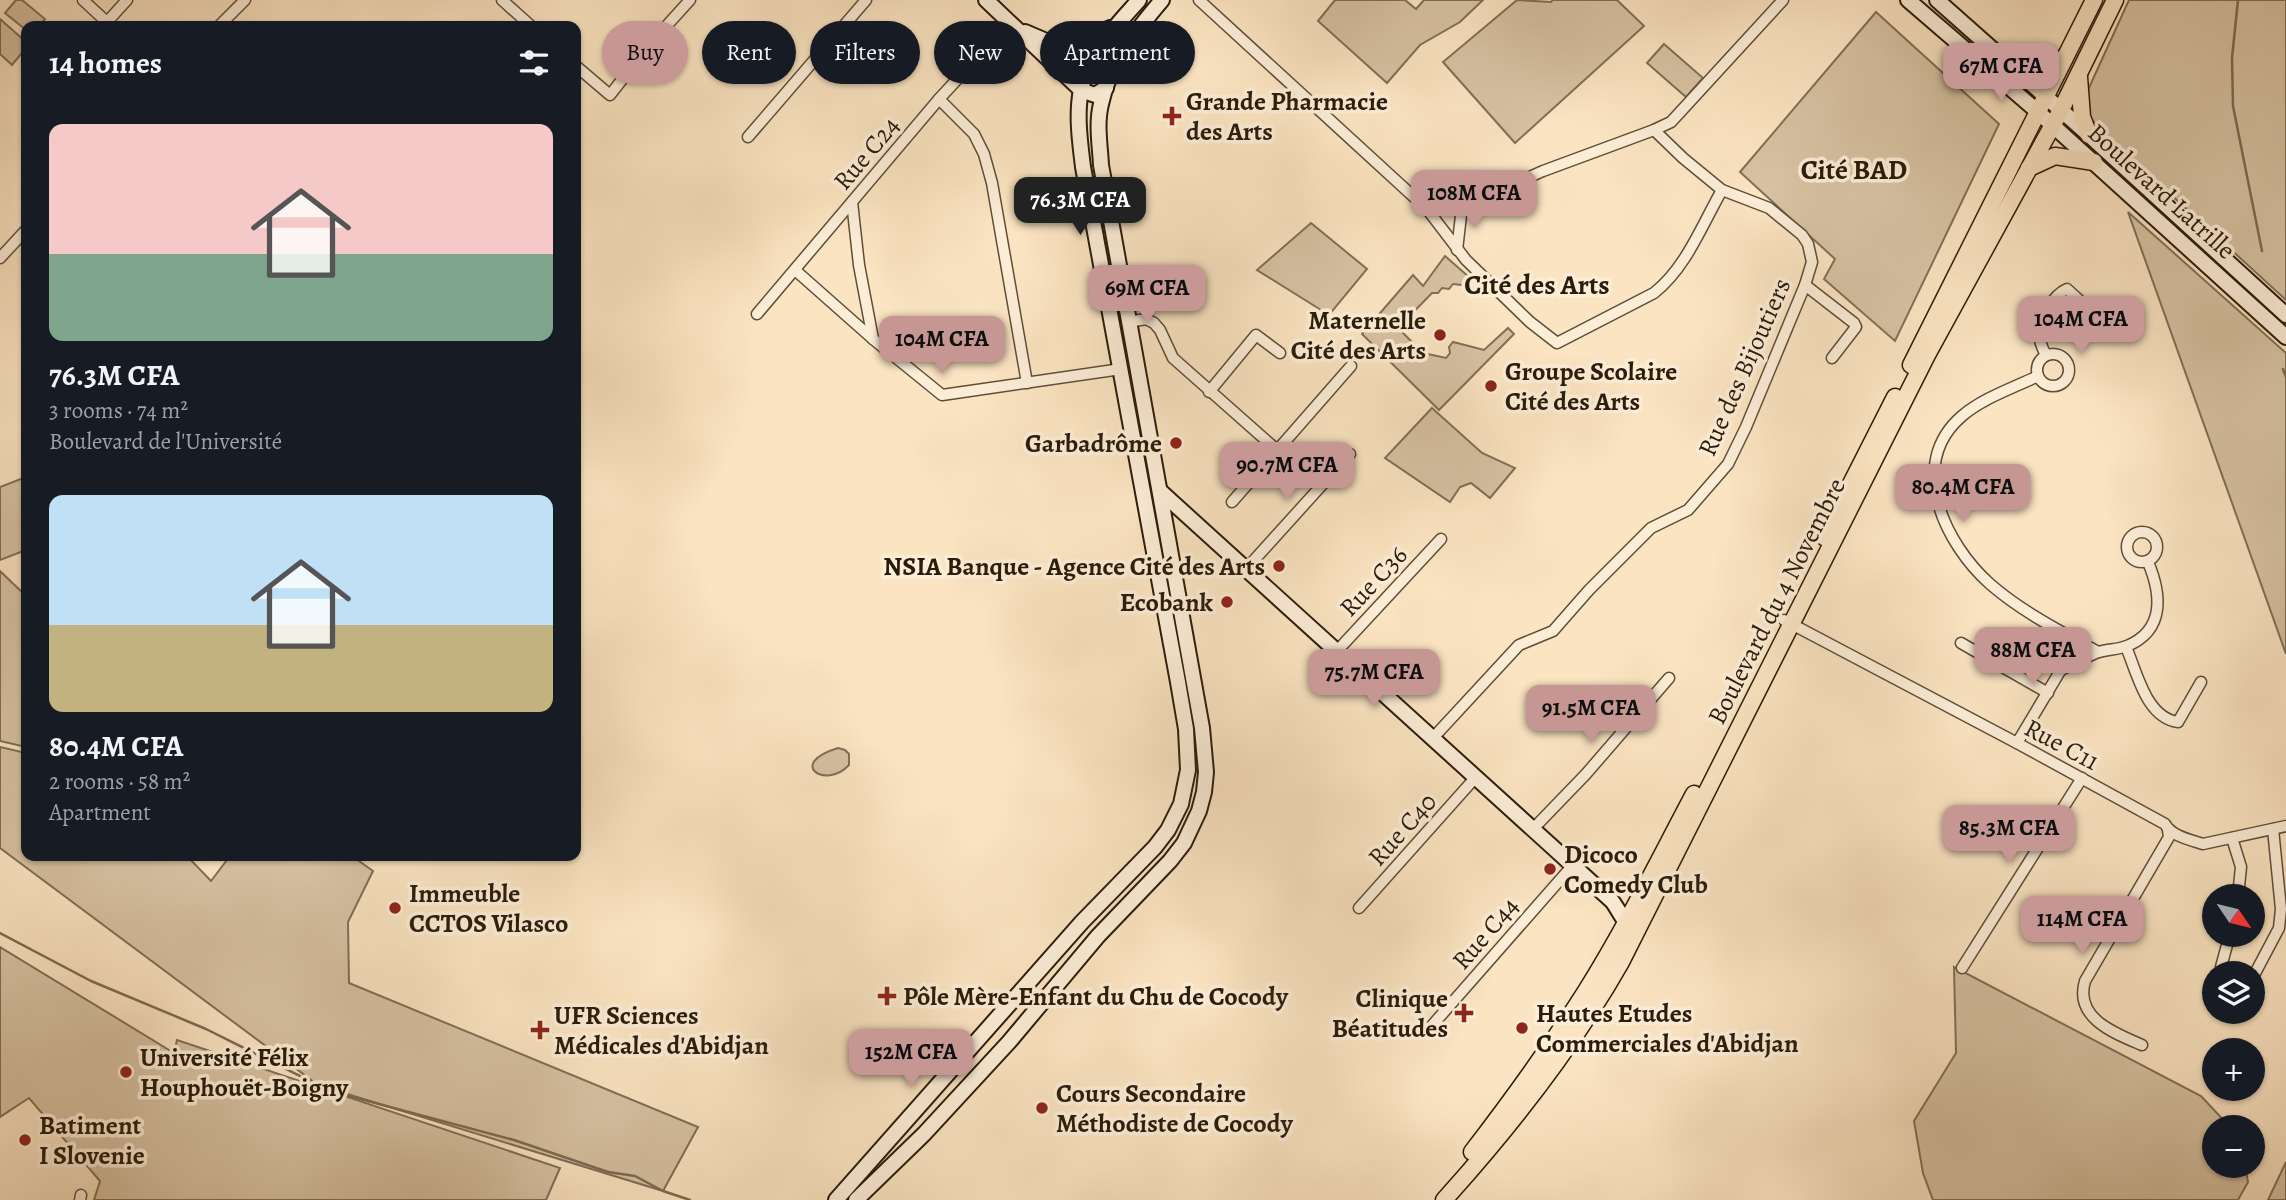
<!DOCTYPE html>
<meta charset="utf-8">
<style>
:root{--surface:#171b24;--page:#242831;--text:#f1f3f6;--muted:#9ea1a6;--accent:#c59692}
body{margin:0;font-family:Alegreya,serif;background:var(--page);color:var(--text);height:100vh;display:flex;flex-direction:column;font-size:26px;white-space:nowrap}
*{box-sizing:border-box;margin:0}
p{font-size:23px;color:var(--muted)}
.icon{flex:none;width:38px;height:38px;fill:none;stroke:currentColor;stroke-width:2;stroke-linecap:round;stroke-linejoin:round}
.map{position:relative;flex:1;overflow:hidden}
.drawer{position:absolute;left:21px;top:21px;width:560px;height:840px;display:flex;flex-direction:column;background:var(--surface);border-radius:14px;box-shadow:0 2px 5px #0004}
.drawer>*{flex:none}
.banner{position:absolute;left:602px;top:21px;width:665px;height:63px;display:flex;gap:14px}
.needle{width:46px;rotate:125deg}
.fabs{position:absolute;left:2202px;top:884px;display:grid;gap:14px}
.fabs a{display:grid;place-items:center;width:63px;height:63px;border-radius:50%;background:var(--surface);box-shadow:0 2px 5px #0004;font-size:35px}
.price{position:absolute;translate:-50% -60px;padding:0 16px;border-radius:14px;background:var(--accent);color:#111;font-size:23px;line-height:46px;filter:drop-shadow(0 2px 4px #0008)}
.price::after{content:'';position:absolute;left:50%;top:42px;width:21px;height:16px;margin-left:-10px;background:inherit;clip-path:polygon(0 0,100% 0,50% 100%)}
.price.active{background:#222;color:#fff}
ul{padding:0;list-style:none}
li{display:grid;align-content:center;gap:14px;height:371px;padding:0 28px}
li span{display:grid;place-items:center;height:217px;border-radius:14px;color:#555}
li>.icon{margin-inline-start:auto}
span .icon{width:126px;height:126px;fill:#fffc;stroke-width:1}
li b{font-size:30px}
h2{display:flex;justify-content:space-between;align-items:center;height:84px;padding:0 28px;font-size:30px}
.chip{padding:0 24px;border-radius:32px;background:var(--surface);box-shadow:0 2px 5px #0004;font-size:24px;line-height:63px}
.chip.active{background:var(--accent);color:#111}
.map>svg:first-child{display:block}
.green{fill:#d7c2a3;stroke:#806f57;stroke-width:2}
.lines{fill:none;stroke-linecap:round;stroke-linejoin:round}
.stream{stroke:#7d6b54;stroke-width:2.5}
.street-casing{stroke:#5e4e39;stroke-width:13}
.secondary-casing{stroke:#2a1c0b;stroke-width:18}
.primary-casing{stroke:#2a1c0b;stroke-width:19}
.street{stroke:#fcedd7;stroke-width:10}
.secondary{stroke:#fcedd7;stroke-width:14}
.primary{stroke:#fbe4c2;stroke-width:16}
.poi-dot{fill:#8f2418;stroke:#fcedd7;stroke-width:2.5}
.labels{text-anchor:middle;stroke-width:7;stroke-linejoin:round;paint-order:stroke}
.poi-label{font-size:26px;font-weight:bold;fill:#2a1c0b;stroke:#fcedd7;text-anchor:start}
.street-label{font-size:26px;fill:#2a1c0b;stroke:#fcedd7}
.neighbourhood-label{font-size:28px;font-weight:bold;fill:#2a1c0b;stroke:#fcedd7}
</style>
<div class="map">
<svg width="2286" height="1200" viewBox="0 0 2286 1200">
<rect width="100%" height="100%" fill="#fbe4c2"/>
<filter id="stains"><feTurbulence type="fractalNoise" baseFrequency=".00286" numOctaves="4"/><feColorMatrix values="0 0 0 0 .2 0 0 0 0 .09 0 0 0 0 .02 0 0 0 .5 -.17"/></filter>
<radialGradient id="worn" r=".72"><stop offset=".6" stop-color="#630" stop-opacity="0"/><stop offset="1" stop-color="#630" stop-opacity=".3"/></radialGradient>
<g class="green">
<polygon points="16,0 22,0 45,19 39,26 26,26 26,30 5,13"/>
<polygon points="1335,0 1405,0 1416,9 1424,0 1483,0 1460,22 1420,45 1387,83 1318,21"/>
<polygon points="1517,0 1551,2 1553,0 1617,0 1644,26 1515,143 1443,62"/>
<polygon points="2129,0 2286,0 2286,300 2098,128 2089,115 2088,90"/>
<polygon points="1876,12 1999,124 1895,341 1824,279 1835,259 1740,172"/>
<polygon points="0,19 26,42 26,48 12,65 0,54"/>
<polygon points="1664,44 1703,78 1686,97 1647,63"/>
<polygon points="2128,212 2286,353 2286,654"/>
<polygon points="1311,223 1367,269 1329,315 1257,270"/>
<polygon points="1445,256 1469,277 1462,285 1453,284 1449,289 1442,288 1438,293 1432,293 1398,328 1423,353 1446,358 1450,353 1449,347 1453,342 1484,350 1508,328 1514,334 1439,410 1362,334 1413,275 1423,286"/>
<polygon points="1432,408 1482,453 1515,468 1490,498 1471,483 1460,487 1450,502 1385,458"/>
<polygon points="26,477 26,550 0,560 0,487"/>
<polygon points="0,571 26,596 26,747 0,741"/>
<polygon points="0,747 26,753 26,856 187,856 211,881 230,856 352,856 373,871 348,922 349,983 698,1127 663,1191 318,1085 0,848"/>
<path d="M838 748 845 750 849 754V765C826 790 786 764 838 748Z"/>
<polygon points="0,947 174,1053 177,1040 560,1168 546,1200 94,1200 100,1181 29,1098 0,1117"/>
<polygon points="1954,967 2201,1096 2230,1127 2214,1127 2214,1166 2245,1166 2248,1182 2238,1200 1933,1200 1923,1173 1914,1121 1956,1053"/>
<polygon points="2286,1162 2286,1200 2268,1200"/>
</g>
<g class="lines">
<g class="stream">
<polyline points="2238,0 2232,58 2233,106 2262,251"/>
<polyline points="2283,369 2286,377"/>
<polyline points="0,933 91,981 206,1029 330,1091 514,1140 608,1172 635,1176 663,1191 690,1200"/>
</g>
<g class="street-casing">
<g id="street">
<polyline points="83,0 111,26"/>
<polyline points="502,0 531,26"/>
<path d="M1199 0 1427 209 1466 260 1530 322 1557 343 1654 293C1686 268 1702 225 1722 190"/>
<polyline points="107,22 127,0"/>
<polyline points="219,26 245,0"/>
<polyline points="576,66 610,95 651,43 690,0"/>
<polyline points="939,99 974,134 984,154 992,183 1027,383"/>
<polyline points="748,137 866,0"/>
<polyline points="852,202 859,265 873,339"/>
<path d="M1427 209C1467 215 1507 186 1543 171 1580 157 1617 144 1654 130L1671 122 1783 0"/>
<polyline points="1457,250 1462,207"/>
<polyline points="0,258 26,230"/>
<polyline points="795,270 873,339 942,395 1121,369"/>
<polyline points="1805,285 1854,323 1856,327 1832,358"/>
<polyline points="757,314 939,99 1010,22"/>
<polyline points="1128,322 1146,319 1154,323 1160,330 1173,358 1277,450"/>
<circle cx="2053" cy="370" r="16"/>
<path d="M2046 355C2042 348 2039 341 2039 332 2040 318 2053 295 2067 289L2079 300"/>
<path d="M2038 376C2013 388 1983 398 1962 416 1906 464 1945 544 1990 584 2022 612 2062 632 2098 652"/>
<polyline points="1209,392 1256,335 1280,353"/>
<polyline points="1232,502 1351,366"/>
<circle cx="2142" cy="547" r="15"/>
<polyline points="1246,569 1350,454"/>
<path d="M1784 620 2017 743 2165 824C2171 836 2191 840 2203 844L2286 826"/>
<polyline points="1961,643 2048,693"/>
<path d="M2126 647C2137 672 2146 718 2178 722L2201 682"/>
<polyline points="1336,652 1441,539"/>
<path d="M2061 670C2072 665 2084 658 2096 653 2106 649 2117 650 2127 646 2166 630 2161 593 2148 562"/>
<polyline points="1432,739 1519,645 1553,631 1589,590 1651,528 1688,510 1728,464 1746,427 1805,285 1812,262 1808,244 1802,235 1769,208 1722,190 1683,158 1654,130"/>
<polyline points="2017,743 2065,663 2063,642 2057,630"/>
<polyline points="1532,830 1586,774 1669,678"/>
<polyline points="2232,838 2241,867 2238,896"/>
<polyline points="1359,908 1475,778"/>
<polyline points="1962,968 2082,778"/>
<polyline points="2222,973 2221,967 2230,934"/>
<polyline points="2252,979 2279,928 2281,909 2273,829"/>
<polyline points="1429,1029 1573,865"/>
<path d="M2142 1045C2114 1033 2074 1018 2085 981L2169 837 2168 830"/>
<polyline points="80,1200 81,1195"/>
</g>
</g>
<g class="secondary-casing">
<g id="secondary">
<polyline points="986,0 1081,90 1095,95 1106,88"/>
<polyline points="1908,0 2038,112 2286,337"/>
<polyline points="1937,0 2089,135 2286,315"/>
<polyline points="1025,32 1100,64"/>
<polyline points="1063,47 1088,39 1110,28"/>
<path d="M1160 491 1612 901C1619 910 1623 922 1633 928"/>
<path d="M836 1200 1082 922 1155 847 1168 830 1181 804 1188 770 1186 729 1178 682 1083 167C1080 142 1076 115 1081 90 1088 54 1115 27 1139 0"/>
<path d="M856 1200 924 1134 1009 1042 1098 936 1170 861 1184 843 1199 811 1204 792 1206 772 1202 728 1101 165C1100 145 1096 124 1101 104 1110 62 1135 32 1162 0"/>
</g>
</g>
<g class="primary-casing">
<g id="primary">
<path d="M2018 71C2038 70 2049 67 2065 57"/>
<polyline points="2079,77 2082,117 2089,135"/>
<polyline points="2029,168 2055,156 2094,162"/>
<polyline points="1911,365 2094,0"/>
<polyline points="1824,537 1895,397"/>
<path d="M1472 1152C1512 1100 1551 1046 1586 991 1626 927 1659 860 1694 794"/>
<path d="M1444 1200C1510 1127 1572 1048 1621 962L1927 355 2061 110 2115 0"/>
</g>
</g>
<use href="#street" class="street"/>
<use href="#secondary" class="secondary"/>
<use href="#primary" class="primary"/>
</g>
<g class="poi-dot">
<path d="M1168.5 105.5h7v7h7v7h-7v7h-7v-7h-7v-7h7z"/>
<circle cx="1440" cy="335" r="7"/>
<circle cx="1491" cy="386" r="7"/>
<circle cx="1176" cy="443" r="7"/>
<circle cx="1279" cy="566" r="7"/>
<circle cx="1227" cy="602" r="7"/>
<circle cx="1550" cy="869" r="7"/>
<circle cx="395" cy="908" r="7"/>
<path d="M883.5 985.5h7v7h7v7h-7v7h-7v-7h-7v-7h7z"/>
<path d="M1460.5 1002.5h7v7h7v7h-7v7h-7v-7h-7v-7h7z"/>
<circle cx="1522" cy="1028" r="7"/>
<path d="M536.5 1019.5h7v7h7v7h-7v7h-7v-7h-7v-7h7z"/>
<circle cx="126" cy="1072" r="7"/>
<circle cx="1042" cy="1108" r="7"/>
<circle cx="25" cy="1140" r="7"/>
</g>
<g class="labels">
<g class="poi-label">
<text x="1186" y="110">Grande Pharmacie<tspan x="1186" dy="30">des Arts</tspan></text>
<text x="1426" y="329" text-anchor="end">Maternelle<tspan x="1426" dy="30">Cité des Arts</tspan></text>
<text x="1505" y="380">Groupe Scolaire<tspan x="1505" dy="30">Cité des Arts</tspan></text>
<text x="1162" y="452" text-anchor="end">Garbadrôme</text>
<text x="1265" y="575" text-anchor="end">NSIA Banque - Agence Cité des Arts</text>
<text x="1213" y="611" text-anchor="end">Ecobank</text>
<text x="1564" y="863">Dicoco<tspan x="1564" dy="30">Comedy Club</tspan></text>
<text x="409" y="902">Immeuble<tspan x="409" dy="30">CCTOS Vilasco</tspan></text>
<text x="903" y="1005">Pôle Mère-Enfant du Chu de Cocody</text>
<text x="1448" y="1007" text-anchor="end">Clinique<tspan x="1448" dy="30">Béatitudes</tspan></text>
<text x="1536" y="1022">Hautes Etudes<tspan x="1536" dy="30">Commerciales d'Abidjan</tspan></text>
<text x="554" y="1024">UFR Sciences<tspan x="554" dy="30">Médicales d'Abidjan</tspan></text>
<text x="140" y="1066">Université Félix<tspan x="140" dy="30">Houphouët-Boigny</tspan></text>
<text x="1056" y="1102">Cours Secondaire<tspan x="1056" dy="30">Méthodiste de Cocody</tspan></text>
<text x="39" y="1134">Batiment<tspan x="39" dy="30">I Slovenie</tspan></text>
</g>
<g class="street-label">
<text transform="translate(866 153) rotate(-50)" y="9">Rue C24</text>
<text transform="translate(2162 191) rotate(42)" y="9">Boulevard Latrille</text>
<text transform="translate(1744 367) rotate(-66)" y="9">Rue des Bijoutiers</text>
<text transform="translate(1373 581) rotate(-47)" y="9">Rue C36</text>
<text transform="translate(1776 601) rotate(-63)" y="9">Boulevard du 4 Novembre</text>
<text transform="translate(2062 744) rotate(28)" y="9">Rue C11</text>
<text transform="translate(1402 829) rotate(-48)" y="9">Rue C40</text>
<text transform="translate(1485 933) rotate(-49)" y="9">Rue C44</text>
</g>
<g class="neighbourhood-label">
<text x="1854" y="179">Cité BAD</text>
<text x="1537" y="294">Cité des Arts</text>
</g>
</g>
<rect width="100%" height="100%" filter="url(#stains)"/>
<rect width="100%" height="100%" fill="url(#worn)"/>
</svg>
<div class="fabs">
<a><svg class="needle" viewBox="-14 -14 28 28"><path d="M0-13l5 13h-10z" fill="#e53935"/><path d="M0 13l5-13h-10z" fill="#9ea1a6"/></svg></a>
<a><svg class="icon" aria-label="layers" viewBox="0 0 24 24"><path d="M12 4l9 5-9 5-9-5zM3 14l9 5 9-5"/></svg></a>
<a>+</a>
<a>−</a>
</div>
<b class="price" style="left:2001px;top:103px">67M CFA</b>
<b class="price" style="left:1474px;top:230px">108M CFA</b>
<b class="price active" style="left:1080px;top:237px">76.3M CFA</b>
<b class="price" style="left:1147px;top:325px">69M CFA</b>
<b class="price" style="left:2081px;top:356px">104M CFA</b>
<b class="price" style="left:942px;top:376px">104M CFA</b>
<b class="price" style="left:1287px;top:502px">90.7M CFA</b>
<b class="price" style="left:1963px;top:524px">80.4M CFA</b>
<b class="price" style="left:2033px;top:687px">88M CFA</b>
<b class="price" style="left:1374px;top:709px">75.7M CFA</b>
<b class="price" style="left:1591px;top:745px">91.5M CFA</b>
<b class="price" style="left:2009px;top:865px">85.3M CFA</b>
<b class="price" style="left:2082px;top:956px">114M CFA</b>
<b class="price" style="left:911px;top:1089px">152M CFA</b>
<div class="banner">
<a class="chip active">Buy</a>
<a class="chip">Rent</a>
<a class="chip">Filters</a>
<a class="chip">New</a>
<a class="chip">Apartment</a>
</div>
<section class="drawer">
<h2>14 homes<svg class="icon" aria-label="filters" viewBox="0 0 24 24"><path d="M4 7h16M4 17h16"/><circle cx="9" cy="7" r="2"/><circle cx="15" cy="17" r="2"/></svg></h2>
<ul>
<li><span style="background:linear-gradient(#f6c9c9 60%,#7fa58c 0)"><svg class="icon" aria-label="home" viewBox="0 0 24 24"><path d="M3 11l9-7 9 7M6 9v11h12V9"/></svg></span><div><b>76.3M CFA</b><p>3 rooms · 74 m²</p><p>Boulevard de l'Université</p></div></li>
<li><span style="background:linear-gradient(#bfe0f5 60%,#c2b280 0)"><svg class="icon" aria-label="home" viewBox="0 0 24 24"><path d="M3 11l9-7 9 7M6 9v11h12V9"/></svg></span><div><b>80.4M CFA</b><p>2 rooms · 58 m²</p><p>Apartment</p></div></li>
</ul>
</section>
</div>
